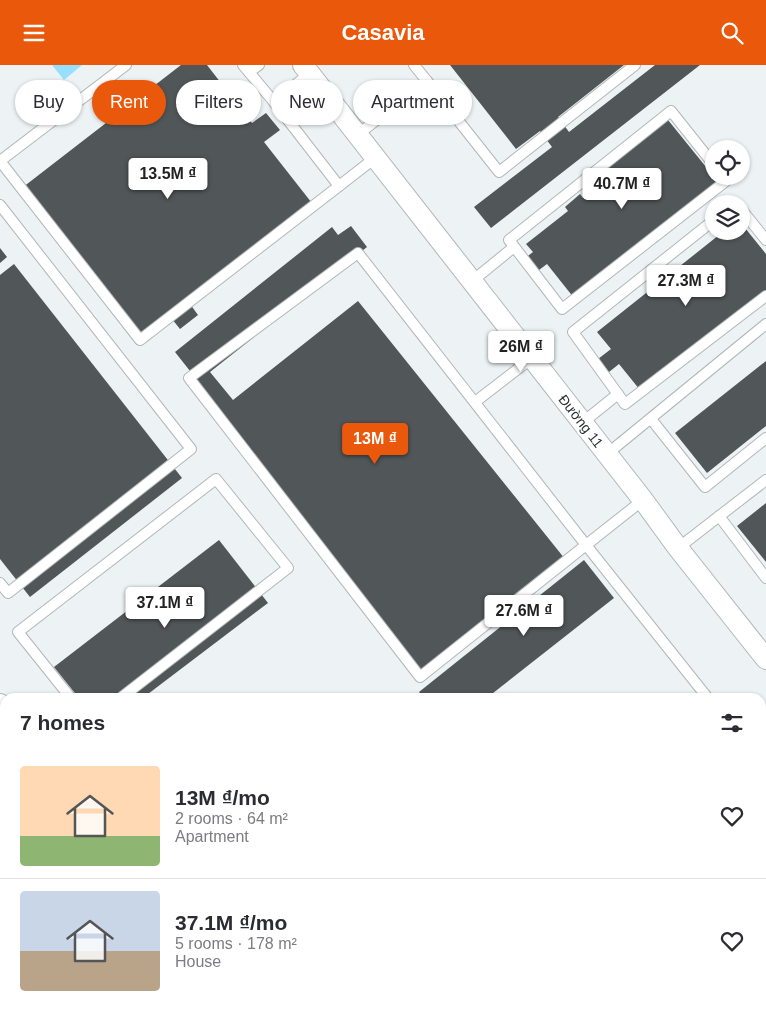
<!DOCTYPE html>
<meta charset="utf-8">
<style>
:root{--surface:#fff;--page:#f7f7f7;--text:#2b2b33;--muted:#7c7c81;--line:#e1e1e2;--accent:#ea580c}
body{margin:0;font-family:Helvetica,sans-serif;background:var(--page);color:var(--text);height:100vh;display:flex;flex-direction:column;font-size:19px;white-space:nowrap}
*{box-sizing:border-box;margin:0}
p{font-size:16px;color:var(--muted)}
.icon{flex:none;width:28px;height:28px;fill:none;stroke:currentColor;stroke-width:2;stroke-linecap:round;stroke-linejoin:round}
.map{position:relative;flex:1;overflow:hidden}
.drawer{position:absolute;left:0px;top:628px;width:766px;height:321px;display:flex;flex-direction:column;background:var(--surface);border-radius:15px 15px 0 0;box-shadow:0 1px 4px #0004}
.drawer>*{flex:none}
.hud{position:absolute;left:15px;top:15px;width:500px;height:45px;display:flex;gap:10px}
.controls{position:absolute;left:705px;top:75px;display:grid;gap:10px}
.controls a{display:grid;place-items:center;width:45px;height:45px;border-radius:50%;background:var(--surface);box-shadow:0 1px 4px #0004;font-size:25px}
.price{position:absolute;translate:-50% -42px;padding:0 11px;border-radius:5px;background:#fff;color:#222;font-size:16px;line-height:32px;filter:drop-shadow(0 1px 2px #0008)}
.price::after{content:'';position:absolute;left:50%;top:30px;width:15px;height:11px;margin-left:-8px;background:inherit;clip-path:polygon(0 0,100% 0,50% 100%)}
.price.active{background:var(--accent);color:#fff}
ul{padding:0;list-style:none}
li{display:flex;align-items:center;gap:15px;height:125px;padding:0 20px}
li+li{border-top:1px solid var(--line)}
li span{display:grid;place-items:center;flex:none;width:140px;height:100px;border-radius:5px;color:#555}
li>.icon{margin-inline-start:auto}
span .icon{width:60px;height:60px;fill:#fffc;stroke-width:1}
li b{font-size:21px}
h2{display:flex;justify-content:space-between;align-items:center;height:60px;padding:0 20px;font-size:21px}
.chip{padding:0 18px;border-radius:22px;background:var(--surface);box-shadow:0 1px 4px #0004;font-size:18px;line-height:45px}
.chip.active{background:var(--accent);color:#fff}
header{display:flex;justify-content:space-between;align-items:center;height:65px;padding:0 20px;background:var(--accent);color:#fff;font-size:22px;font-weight:600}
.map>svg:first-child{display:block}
.green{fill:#94e0fe}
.building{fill:#515658}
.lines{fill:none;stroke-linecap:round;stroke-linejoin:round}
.lane-casing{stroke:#b1b7b9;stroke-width:12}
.street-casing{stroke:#b1b7b9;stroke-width:22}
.lane{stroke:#fff;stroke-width:10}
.street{stroke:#fff;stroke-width:20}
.labels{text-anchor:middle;stroke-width:5;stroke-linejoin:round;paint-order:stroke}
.street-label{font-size:14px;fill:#2d2f30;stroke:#fff}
</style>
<header><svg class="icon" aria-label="menu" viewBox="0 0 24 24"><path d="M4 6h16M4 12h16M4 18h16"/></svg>Casavia<svg class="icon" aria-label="search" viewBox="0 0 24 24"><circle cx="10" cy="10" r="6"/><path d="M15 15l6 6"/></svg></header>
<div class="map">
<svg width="766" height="948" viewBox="0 0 766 948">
<rect width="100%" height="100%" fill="#edf3f5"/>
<polygon class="green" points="52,0 82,0 64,15"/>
<g class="building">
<polygon points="181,0 207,0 252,58 266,48 280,65 264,77 315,142 190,239 198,250 180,264 172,254 137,280 18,126"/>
<polygon points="450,0 624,0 558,52 569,67 655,0 700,0 491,163 474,142 552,82 540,66 516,84"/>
<polygon points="668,55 719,118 574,233 547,199 535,208 524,194 533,187 526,179 568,146 565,142 580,129 583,133 593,125 588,119"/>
<polygon points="741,158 766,189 766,225 640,325 619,299 609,307 598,294 611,284 597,267 724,166 741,166"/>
<polygon points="351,161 367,182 210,307 233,335 358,236 565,494 422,608 215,348 220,344 175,287 332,162 338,170"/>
<polygon points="0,183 7,192 0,198"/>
<polygon points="14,199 182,413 30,532 0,494 0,210"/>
<polygon points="766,296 766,361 707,408 675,368"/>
<polygon points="766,438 766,497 737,461"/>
<polygon points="219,475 268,538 144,632 78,632 54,602"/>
<polygon points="584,495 614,533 488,632 424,632 419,627"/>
<polygon points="0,747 5,753 5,820 0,824"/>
<polygon points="766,811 766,948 671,948 667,944 761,944 761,814"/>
<polygon points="5,867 5,944 36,944 30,948 0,948 0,870"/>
</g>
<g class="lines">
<g class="lane-casing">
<g id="lane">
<polyline points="126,0 0,96 140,275 339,121 274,37 243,0"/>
<polyline points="249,7 259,0"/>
<polyline points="427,16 499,107 635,0"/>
<polyline points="274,37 309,9"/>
<polyline points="357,70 427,16 414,0"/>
<polyline points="714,100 671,46 509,175 562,244 726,116 723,111"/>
<polyline points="339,121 375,93"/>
<polyline points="0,140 191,384 8,528 0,518"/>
<polyline points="741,144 766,175"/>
<polyline points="714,155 573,267 625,339 766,231"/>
<polygon points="358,188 586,480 420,612 189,313"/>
<polyline points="471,217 514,182"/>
<polyline points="475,337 532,293"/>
<polyline points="651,354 705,422 766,373"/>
<polyline points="582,358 618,329"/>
<polyline points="607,389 766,259"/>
<polyline points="643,435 586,480 707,632"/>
<polyline points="719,451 766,513"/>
<polyline points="678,483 766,415"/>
<polyline points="70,632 18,567 216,414 288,503 122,632"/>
<polyline points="0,721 5,728"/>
<polyline points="761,785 766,781"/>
<polyline points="0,854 5,850"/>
<polyline points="655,944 658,948"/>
<polyline points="47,948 53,944"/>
</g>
</g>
<g class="street-casing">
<g id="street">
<polyline points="303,0 643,435 678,483 766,594"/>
<polyline points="0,639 5,645"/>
<polyline points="237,944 241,948"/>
</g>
</g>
<use href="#lane" class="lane"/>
<use href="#street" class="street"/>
</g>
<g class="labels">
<g class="street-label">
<text transform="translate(581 356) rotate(52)" y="5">Đường 11</text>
</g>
</g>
</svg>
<div class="controls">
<a><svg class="icon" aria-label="locate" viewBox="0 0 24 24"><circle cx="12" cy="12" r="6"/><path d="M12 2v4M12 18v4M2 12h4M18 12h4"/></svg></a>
<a><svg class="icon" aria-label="layers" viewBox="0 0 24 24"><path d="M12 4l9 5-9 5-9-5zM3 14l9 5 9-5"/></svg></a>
</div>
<b class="price" style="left:168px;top:135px">13.5M ₫</b>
<b class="price" style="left:622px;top:145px">40.7M ₫</b>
<b class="price" style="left:686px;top:242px">27.3M ₫</b>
<b class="price" style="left:521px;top:308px">26M ₫</b>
<b class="price active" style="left:375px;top:400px">13M ₫</b>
<b class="price" style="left:165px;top:564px">37.1M ₫</b>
<b class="price" style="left:524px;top:572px">27.6M ₫</b>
<div class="hud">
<a class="chip">Buy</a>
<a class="chip active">Rent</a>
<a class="chip">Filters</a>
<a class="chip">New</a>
<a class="chip">Apartment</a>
</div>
<section class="drawer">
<h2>7 homes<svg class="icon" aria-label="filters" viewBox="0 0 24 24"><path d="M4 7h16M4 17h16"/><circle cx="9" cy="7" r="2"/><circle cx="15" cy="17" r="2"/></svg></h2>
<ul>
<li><span style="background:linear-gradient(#ffd9b3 70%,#8fb573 0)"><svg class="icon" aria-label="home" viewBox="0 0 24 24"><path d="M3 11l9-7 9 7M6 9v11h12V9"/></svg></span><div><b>13M ₫/mo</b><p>2 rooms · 64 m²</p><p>Apartment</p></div><svg class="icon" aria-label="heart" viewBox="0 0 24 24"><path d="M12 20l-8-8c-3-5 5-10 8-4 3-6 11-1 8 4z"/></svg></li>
<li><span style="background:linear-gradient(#c9d6e8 60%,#b9a48a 0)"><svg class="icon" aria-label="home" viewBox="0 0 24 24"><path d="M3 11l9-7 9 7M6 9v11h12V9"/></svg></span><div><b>37.1M ₫/mo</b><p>5 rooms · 178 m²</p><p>House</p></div><svg class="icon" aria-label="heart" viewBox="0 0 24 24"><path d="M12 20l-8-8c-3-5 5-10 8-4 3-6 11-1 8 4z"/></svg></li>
</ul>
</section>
</div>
